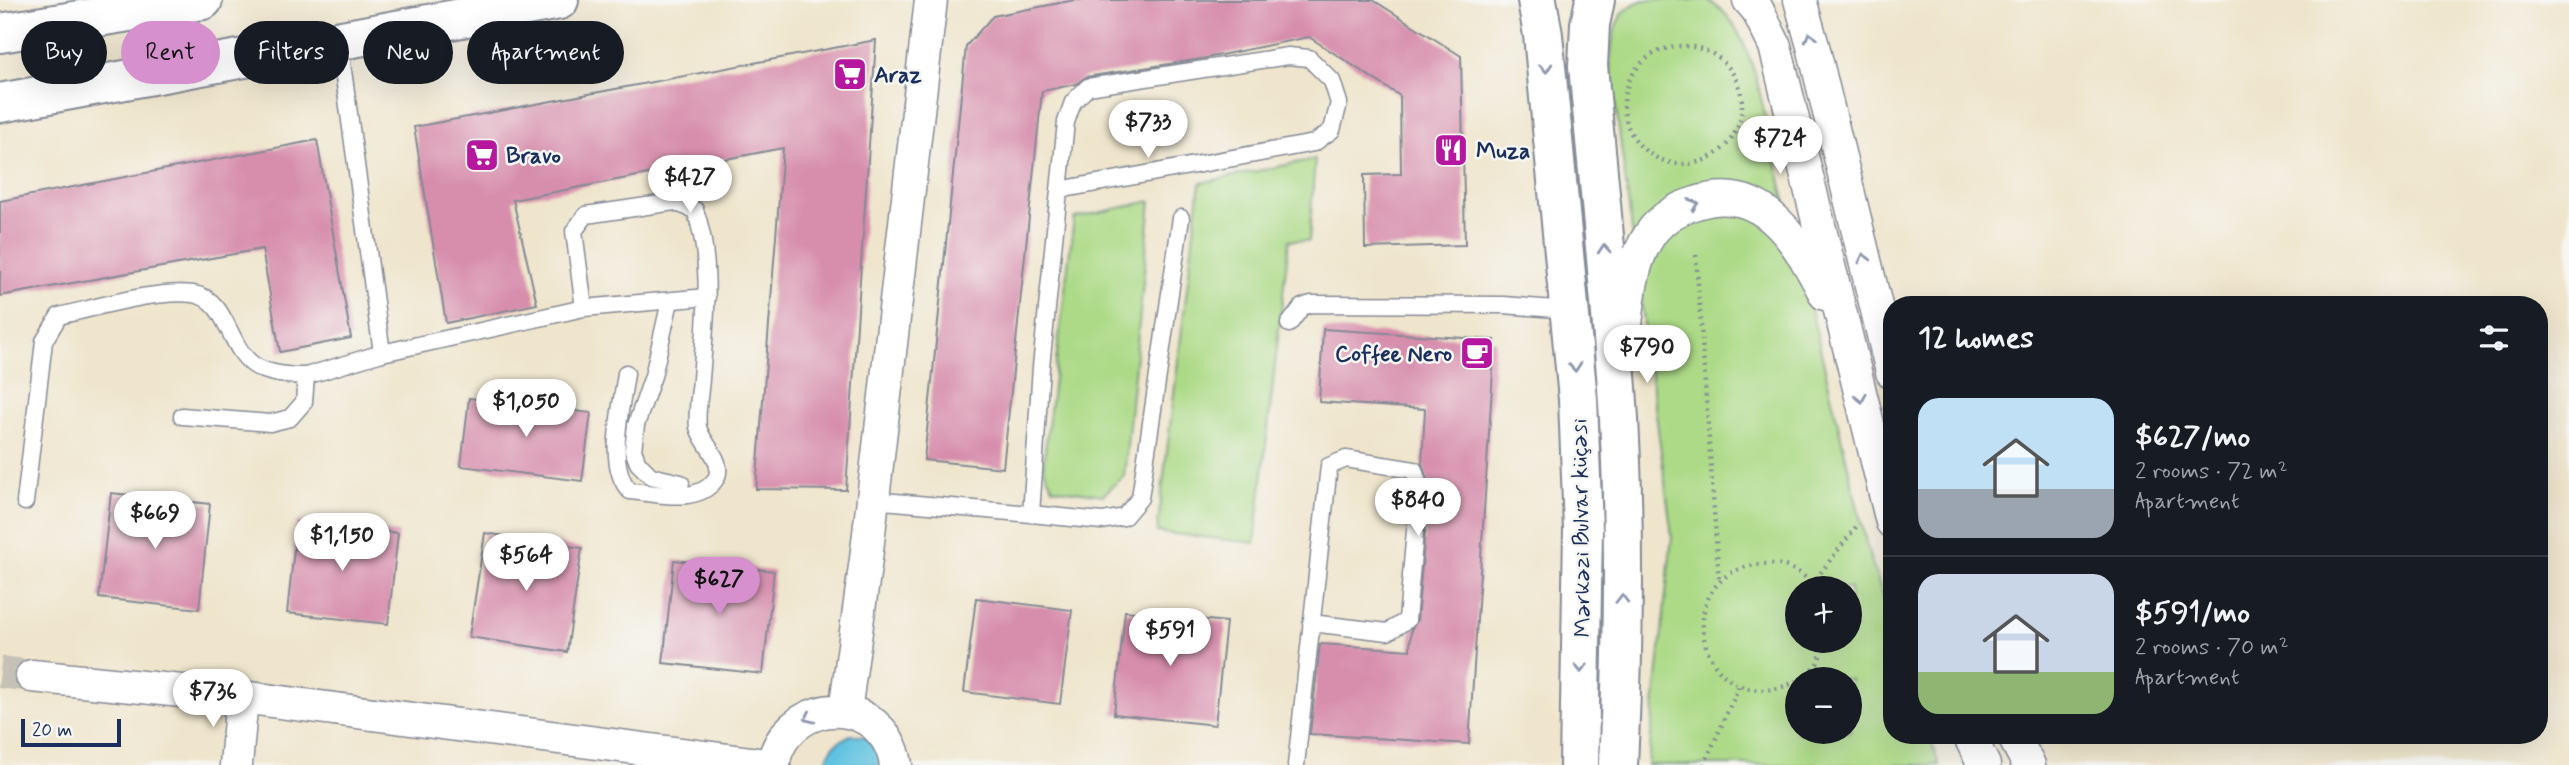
<!DOCTYPE html>
<meta charset="utf-8">
<style>
:root{--surface:#171b24;--page:#242831;--text:#f1f3f6;--muted:#9ea1a6;--line:#363941;--accent:#d690ce}
body{margin:0;font-family:Mynerve,sans-serif;background:var(--page);color:var(--text);height:100vh;display:flex;flex-direction:column;font-size:26px;white-space:nowrap}
*{box-sizing:border-box;margin:0}
p{font-size:23px;color:var(--muted)}
.icon{flex:none;width:38px;height:38px;fill:none;stroke:currentColor;stroke-width:2;stroke-linecap:round;stroke-linejoin:round}
.map{position:relative;flex:1;overflow:hidden}
.drawer{position:absolute;left:1883px;top:296px;width:665px;height:448px;display:flex;flex-direction:column;background:var(--surface);border-radius:28px;box-shadow:0 7px 28px #0002}
.drawer>*{flex:none}
.guide{position:absolute;left:21px;top:21px;width:665px;height:63px;display:flex;gap:14px}
.fabs{position:absolute;left:1785px;top:576px;display:grid;gap:14px}
.fabs a{display:grid;place-items:center;width:77px;height:77px;border-radius:50%;background:var(--surface);box-shadow:0 7px 28px #0002;font-size:35px}
.scale{position:absolute;left:21px;bottom:18px;width:100px;box-sizing:border-box;padding-left:7px;border:4px solid #1b2f5e;border-top:0;font-size:19px;line-height:24px;white-space:nowrap;color:#1b2f5e;-webkit-text-stroke:5px #f6f6f2;paint-order:stroke}
.price{position:absolute;translate:-50% -60px;padding:0 16px;border-radius:24px;background:#fff;color:#222;font-size:23px;line-height:46px;filter:drop-shadow(0 2px 4px #0008)}
.price::after{content:'';position:absolute;left:50%;top:42px;width:21px;height:16px;margin-left:-10px;background:inherit;clip-path:polygon(0 0,100% 0,50% 100%)}
.price.current{background:var(--accent);color:#111}
ul{padding:0;list-style:none}
li{display:flex;align-items:center;gap:21px;height:175px;padding:0 35px}
li+li{border-top:2px solid var(--line)}
li span{display:grid;place-items:center;flex:none;width:196px;height:140px;border-radius:21px;color:#555}
li>.icon{margin-inline-start:auto}
span .icon{width:84px;height:84px;fill:#fffc;stroke-width:1}
li b{font-size:30px}
h2{display:flex;justify-content:space-between;align-items:center;height:84px;padding:0 35px;font-size:30px}
.pill{padding:0 24px;border-radius:32px;background:var(--surface);box-shadow:0 7px 28px #0002;font-size:24px;line-height:63px}
.pill.current{background:var(--accent);color:#111}
.map>svg:first-child{display:block}
.green{fill:#acda86;stroke:#648472;stroke-width:2;fill-rule:evenodd}
.water{fill:#61c3df;stroke:#3e799e;stroke-width:2}
.building{fill:#d78dac}
.lines{fill:none;stroke-linecap:round;stroke-linejoin:round}
.street-tunnel{stroke:#c5c1b6;stroke-width:32;stroke-dasharray:32 16;stroke-linecap:butt}
.lane-casing{stroke:#858a95;stroke-width:19}
.street-casing{stroke:#858a95;stroke-width:35}
.secondary-casing{stroke:#858a95;stroke-width:42}
.path{stroke:#858a95;stroke-width:4.5;stroke-dasharray:2 5;stroke-linecap:butt}
.lane{stroke:#fff;stroke-width:16}
.street{stroke:#fff;stroke-width:32}
.secondary{stroke:#fff;stroke-width:38}
.oneway{stroke:#8d97ae}
.labels{text-anchor:middle;stroke-width:5;stroke-linejoin:round;paint-order:stroke}
.poi-label{font-size:23px;font-weight:bold;fill:#1b2f5e;stroke:#f6f6f2;text-anchor:start}
.street-label{font-size:23px;fill:#1b2f5e;stroke:#f6f6f2}
</style>
<div class="map">
<svg width="2569" height="765" viewBox="0 0 2569 765">
<rect width="100%" height="100%" fill="#f6f6f2"/>
<filter id="ink" filterUnits="userSpaceOnUse"><feTurbulence type="fractalNoise" baseFrequency=".0143" numOctaves="2"/><feDisplacementMap in="SourceGraphic" scale="14" xChannelSelector="R" yChannelSelector="G"/><feConvolveMatrix kernelMatrix="1 2 1 2 8 2 1 2 1" color-interpolation-filters="sRGB"/></filter>
<filter id="wash" filterUnits="userSpaceOnUse"><feTurbulence type="fractalNoise" baseFrequency=".00686" numOctaves="4" result="noise"/><feDisplacementMap in="SourceGraphic" scale="28" xChannelSelector="R" yChannelSelector="G"/><feGaussianBlur stdDeviation="1.57" result="paint"/><feColorMatrix in="noise" values="0 0 0 0 0 0 0 0 0 0 0 0 0 0 0 0 0 1.4 0 .05"/><feComposite in="paint" operator="in"/></filter>
<g filter="url(#wash)">
<rect width="100%" height="100%" fill="#efe5cc"/>
<g class="green">
<path d="M1643 0H1706C1735 12 1745 47 1755 73L1868 551 1892 622V735H1929L1939 765H1648L1672 536 1610 62C1613 35 1613 11 1643 0ZM1797 588H1850V640H1797ZM1797 679H1850V732H1797Z"/>
<polygon points="1315,159 1309,241 1289,240 1255,543 1157,532 1200,183"/>
<polygon points="1151,201 1124,476 1103,495 1053,488 1043,467 1074,218"/>
</g>
<path class="water" d="M851 735 866 737 886 765H826C828 748 836 742 851 735Z"/>
<g id="blocks">
<g class="building">
<polygon points="1075,0 1373,0 1461,56 1465,245 1365,248 1364,175 1401,174 1400,96 1309,37 1201,59 1086,77 1076,84 1042,91 1003,468 924,460 966,46 993,16"/>
<polygon points="876,40 846,490 756,489 783,148 513,200 537,304 446,323 414,127"/>
<polygon points="317,140 351,338 280,352 262,249 0,296 0,201"/>
<polygon points="1323,329 1495,340 1469,744 1310,734 1320,644 1410,650 1411,630 1417,621 1429,487 1422,463 1425,409 1319,402"/>
<polygon points="469,398 591,413 582,481 461,466"/>
<polygon points="111,493 210,504 199,609 99,598"/>
<polygon points="297,522 398,533 388,624 287,613"/>
<polygon points="485,533 582,548 567,652 469,637"/>
<polygon points="674,560 774,571 763,674 663,663"/>
<polygon points="976,598 1072,610 1060,704 964,692"/>
<polygon points="1125,611 1226,622 1215,725 1114,714"/>
</g>
</g>
</g>
<g filter="url(#ink)">
<use href="#blocks" fill-opacity="0" stroke="#858a95" stroke-width="2"/>
<g class="lines">
<polyline class="street-tunnel" points="0,672 32,676"/>
<g class="lane-casing">
<g id="lane">
<polyline points="339,41 382,353 584,308 707,297"/>
<polyline points="670,301 653,376 636,425 633,450 638,463 651,476 681,483"/>
<path d="M584 308 574 231 586 215 674 202 695 210C714 263 705 324 701 379 700 394 696 412 698 427 702 444 727 462 715 480 697 505 657 493 630 491 605 466 622 406 626 373"/>
<polyline points="1289,324 1302,307 1311,304 1503,305 1569,310"/>
<polyline points="182,416 270,423 290,418 304,402 306,376 382,353"/>
<polyline points="872,500 1031,514 1041,367 1066,122 1073,102 1088,87 1288,56 1309,58 1332,81 1339,103 1332,130 1314,143 1059,190"/>
<path d="M25 502 44 341 59 316C96 308 156 289 193 294 230 299 227 353 259 368 274 375 290 376 306 376"/>
<polyline points="1031,514 1102,521 1124,517 1140,498 1181,218"/>
<polyline points="1296,765 1329,466 1346,459 1414,470 1419,486 1407,620 1388,632 1311,623"/>
</g>
</g>
<g class="street-casing">
<g id="street">
<polyline points="1749,0 1757,9 1775,46 1892,522"/>
<polyline points="1800,0 1813,46 1892,372"/>
<path d="M1624 344C1628 310 1629 271 1646 241 1657 221 1675 209 1696 203 1764 181 1798 242 1825 294"/>
<polyline points="32,676 242,697 767,765"/>
<polyline points="845,711 866,559 931,0"/>
<polyline points="1969,735 1984,765"/>
<polyline points="2013,735 2029,765"/>
<polyline points="236,765 242,697"/>
<path d="M774 765C774 755 780 743 786 735 822 692 888 709 896 765"/>
</g>
</g>
<g class="secondary-casing">
<g id="secondary">
<polyline points="1537,0 1543,35 1578,399 1583,529 1579,765"/>
<path d="M1595 0 1590 24 1588 66C1598 174 1609 281 1617 388 1626 513 1624 640 1618 765"/>
<polyline points="0,33 203,0"/>
<polyline points="0,103 559,0"/>
</g>
</g>
<g class="path">
<circle cx="1683" cy="105" r="59"/>
<polyline points="1696,255 1719,582"/>
<polyline points="1812,584 1859,523"/>
<polyline points="1802,679 1817,664 1827,640"/>
<path d="M1797 681C1697 730 1660 564 1769 564 1786 563 1806 574 1815 588"/>
<polyline points="1704,765 1739,686"/>
</g>
<use href="#lane" class="lane"/>
<use href="#street" class="street"/>
<use href="#secondary" class="secondary"/>
</g>
<defs><path id="oneway-chevron" d="M-2-3.5L2.5 0L-2 3.5" fill="none" stroke-width="1.6" stroke-linecap="round" stroke-linejoin="round" transform="scale(1.75)"/></defs>
<g class="oneway">
<use href="#oneway-chevron" transform="translate(1810 37) rotate(-106)"/>
<use href="#oneway-chevron" transform="translate(1546 68) rotate(85)"/>
<use href="#oneway-chevron" transform="translate(1694 204) rotate(-19)"/>
<use href="#oneway-chevron" transform="translate(1604 249) rotate(-95)"/>
<use href="#oneway-chevron" transform="translate(1864 258) rotate(-104)"/>
<use href="#oneway-chevron" transform="translate(1575 367) rotate(85)"/>
<use href="#oneway-chevron" transform="translate(1861 398) rotate(77)"/>
<use href="#oneway-chevron" transform="translate(1622 599) rotate(-90)"/>
<use href="#oneway-chevron" transform="translate(1581 668) rotate(91)"/>
<use href="#oneway-chevron" transform="translate(809 718) rotate(155)"/>
</g>
</g>
<defs>
<g id="supermarket-square" transform="scale(1.75)"><rect x="-9" y="-9" width="18" height="18" rx="4" fill="#b5179e" stroke="#f6f6f2"/><path d="M-6-5.5h2.5l.6 2H6L4.5 2H-2.5L-4.4-4H-6ZM-1.5 3.2a1.3 1.3 0 1 0 .1 0ZM3 3.2a1.3 1.3 0 1 0 .1 0Z" fill="#fff"/></g>
<g id="restaurant-square" transform="scale(1.75)"><rect x="-9" y="-9" width="18" height="18" rx="4" fill="#b5179e" stroke="#f6f6f2"/><path d="M-5-6h1v4h1v-4h1v4h1v-4h1v5L-1.5 .5V6h-2V.5L-5-1ZM5-6V6H3V1.5H1.5Q1.5-4 5-6Z" fill="#fff"/></g>
<g id="cafe-square" transform="scale(1.75)"><rect x="-9" y="-9" width="18" height="18" rx="4" fill="#b5179e" stroke="#f6f6f2"/><path d="M-5.5-4.5H6V0H3Q3 3.5 0 3.5H-2.5Q-5.5 3.5-5.5 0ZM3-3.2v2h1.7v-2ZM-6 4.5H4V6H-6Z" fill="#fff"/></g>
</defs>
<g fill-rule="evenodd">
<use href="#supermarket-square" x="850" y="74"/>
<use href="#restaurant-square" x="1451" y="150"/>
<use href="#supermarket-square" x="482" y="155"/>
<use href="#cafe-square" x="1477" y="353"/>
</g>
<g class="labels">
<g class="poi-label">
<text x="874" y="82">Araz</text>
<text x="1476" y="158">Muza</text>
<text x="506" y="163">Bravo</text>
<text x="1452" y="361" text-anchor="end">Coffee Nero</text>
</g>
<g class="street-label">
<text transform="translate(1580 528) rotate(-91)" y="8">Mərkəzi Bulvar küçəsi</text>
</g>
</g>
</svg>
<div class="fabs">
<a>+</a>
<a>−</a>
</div>
<div class="scale">20 m</div>
<b class="price" style="left:1148px;top:160px">$733</b>
<b class="price" style="left:1780px;top:176px">$724</b>
<b class="price" style="left:690px;top:215px">$427</b>
<b class="price" style="left:1647px;top:385px">$790</b>
<b class="price" style="left:526px;top:439px">$1,050</b>
<b class="price" style="left:1418px;top:538px">$840</b>
<b class="price" style="left:155px;top:551px">$669</b>
<b class="price" style="left:342px;top:573px">$1,150</b>
<b class="price" style="left:526px;top:593px">$564</b>
<b class="price current" style="left:719px;top:617px">$627</b>
<b class="price" style="left:1170px;top:668px">$591</b>
<b class="price" style="left:213px;top:729px">$736</b>
<div class="guide">
<a class="pill">Buy</a>
<a class="pill current">Rent</a>
<a class="pill">Filters</a>
<a class="pill">New</a>
<a class="pill">Apartment</a>
</div>
<section class="drawer">
<h2>12 homes<svg class="icon" aria-label="filters" viewBox="0 0 24 24"><path d="M4 7h16M4 17h16"/><circle cx="9" cy="7" r="2"/><circle cx="15" cy="17" r="2"/></svg></h2>
<ul>
<li><span style="background:linear-gradient(#bfe0f5 65%,#9aa5b1 0)"><svg class="icon" aria-label="home" viewBox="0 0 24 24"><path d="M3 11l9-7 9 7M6 9v11h12V9"/></svg></span><div><b>$627/mo</b><p>2 rooms · 72 m²</p><p>Apartment</p></div></li>
<li><span style="background:linear-gradient(#c9d6e8 70%,#8fb573 0)"><svg class="icon" aria-label="home" viewBox="0 0 24 24"><path d="M3 11l9-7 9 7M6 9v11h12V9"/></svg></span><div><b>$591/mo</b><p>2 rooms · 70 m²</p><p>Apartment</p></div></li>
</ul>
</section>
</div>
